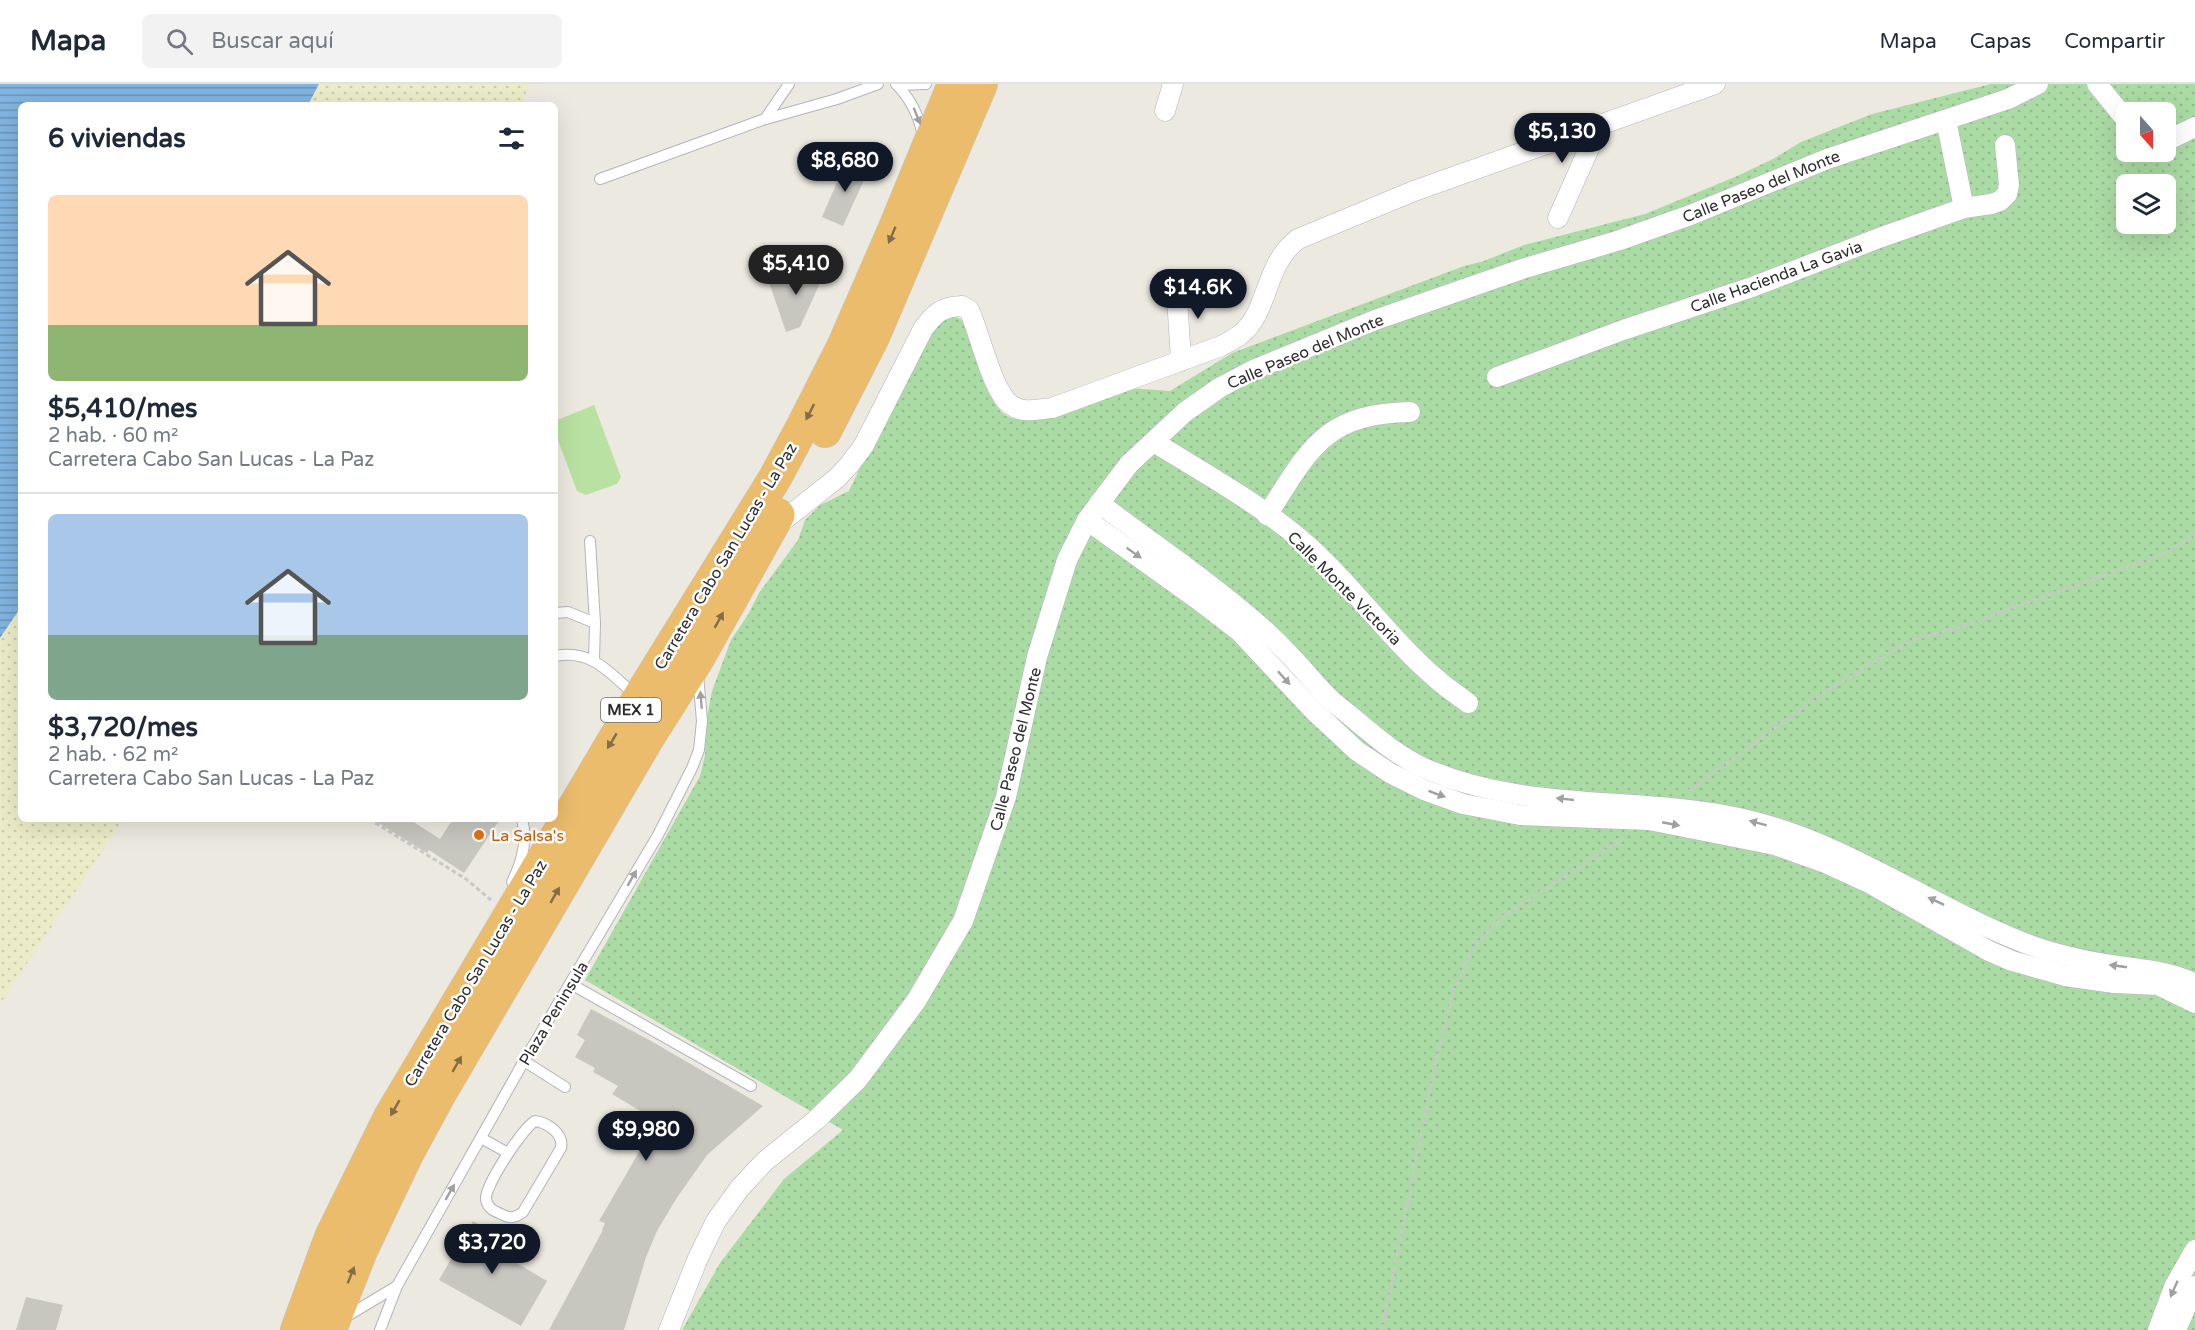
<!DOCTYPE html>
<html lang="es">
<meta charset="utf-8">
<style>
:root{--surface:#fff;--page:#f2f2f3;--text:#1f2937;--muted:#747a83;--line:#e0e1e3;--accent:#111827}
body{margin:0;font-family:"Varela Round",sans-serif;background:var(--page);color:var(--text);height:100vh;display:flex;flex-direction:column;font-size:22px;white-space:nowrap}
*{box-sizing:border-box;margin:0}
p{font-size:20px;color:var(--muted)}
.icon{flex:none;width:33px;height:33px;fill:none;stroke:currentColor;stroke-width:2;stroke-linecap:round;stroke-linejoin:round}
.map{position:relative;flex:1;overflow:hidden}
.panel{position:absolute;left:18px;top:18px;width:540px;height:720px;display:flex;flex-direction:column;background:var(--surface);border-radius:9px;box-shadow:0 6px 24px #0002}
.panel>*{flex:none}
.needle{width:39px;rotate:159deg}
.fabs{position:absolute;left:2116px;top:18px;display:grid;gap:12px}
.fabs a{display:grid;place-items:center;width:60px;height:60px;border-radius:9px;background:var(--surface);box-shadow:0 6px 24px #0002;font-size:30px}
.price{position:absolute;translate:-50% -51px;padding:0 14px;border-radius:21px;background:var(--accent);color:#fff;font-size:20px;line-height:39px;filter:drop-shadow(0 2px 3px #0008)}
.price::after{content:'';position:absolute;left:50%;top:36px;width:18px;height:14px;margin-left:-9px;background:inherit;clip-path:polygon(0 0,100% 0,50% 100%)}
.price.selected{background:#222;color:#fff}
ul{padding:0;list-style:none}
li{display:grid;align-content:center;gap:12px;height:318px;padding:0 30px}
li+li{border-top:2px solid var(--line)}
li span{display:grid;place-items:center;height:186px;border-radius:9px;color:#555}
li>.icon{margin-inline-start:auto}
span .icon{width:108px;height:108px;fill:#fffc;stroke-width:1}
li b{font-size:26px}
h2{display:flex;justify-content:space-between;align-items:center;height:72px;padding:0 30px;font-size:26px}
header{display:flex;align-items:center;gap:36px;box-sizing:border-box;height:84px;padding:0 30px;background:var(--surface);border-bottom:2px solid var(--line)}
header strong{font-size:28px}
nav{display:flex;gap:33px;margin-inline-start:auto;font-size:21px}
.search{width:420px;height:54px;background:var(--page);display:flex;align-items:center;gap:15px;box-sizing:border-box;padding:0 21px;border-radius:9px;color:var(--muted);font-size:22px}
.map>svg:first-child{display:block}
.grass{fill:url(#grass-dots);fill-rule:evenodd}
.sand{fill:url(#sand-dots)}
.pitch{fill:#b9e1a1}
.water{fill:url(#water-rules)}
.building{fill:#c7c6bf}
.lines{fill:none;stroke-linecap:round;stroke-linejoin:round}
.lane-casing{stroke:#b3b3be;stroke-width:12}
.street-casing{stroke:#b3b3be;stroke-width:21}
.highway-casing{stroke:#c8c8c8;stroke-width:34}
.path{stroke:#c8c8c8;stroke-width:3;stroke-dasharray:4.5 3;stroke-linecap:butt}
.lane{stroke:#fff;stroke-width:10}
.street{stroke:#fff;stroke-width:20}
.highway{stroke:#eabc6c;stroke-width:33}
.oneway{fill:#a0a0a0}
.oneway2{fill:#826d49}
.food-dot{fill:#e8710a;stroke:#fff;stroke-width:2}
.labels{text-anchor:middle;stroke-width:5;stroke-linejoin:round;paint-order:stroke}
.shield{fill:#fff;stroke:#6b6b6b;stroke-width:1.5}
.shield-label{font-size:15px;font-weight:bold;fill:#2c2c2c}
.street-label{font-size:16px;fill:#2c2c2c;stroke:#fff}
.food-label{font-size:16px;fill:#c56008;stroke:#fff;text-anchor:start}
</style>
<header>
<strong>Mapa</strong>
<div class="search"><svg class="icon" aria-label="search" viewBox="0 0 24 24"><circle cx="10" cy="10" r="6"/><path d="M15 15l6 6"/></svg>Buscar aquí</div>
<nav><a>Mapa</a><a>Capas</a><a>Compartir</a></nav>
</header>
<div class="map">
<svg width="2195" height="1246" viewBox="0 0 2195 1246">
<defs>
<pattern id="grass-dots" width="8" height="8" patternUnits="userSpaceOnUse" patternTransform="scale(1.5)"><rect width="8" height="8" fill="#abdba4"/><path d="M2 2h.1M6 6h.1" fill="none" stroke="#93bc8d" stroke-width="1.8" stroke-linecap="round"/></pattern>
<pattern id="sand-dots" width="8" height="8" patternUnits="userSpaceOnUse" patternTransform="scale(1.5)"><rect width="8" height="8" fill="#ebecc7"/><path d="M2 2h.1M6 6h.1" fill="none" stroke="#cacbab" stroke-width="1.8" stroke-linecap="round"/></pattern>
<pattern id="water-rules" width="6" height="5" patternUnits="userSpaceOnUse" patternTransform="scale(1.5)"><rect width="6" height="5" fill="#81b4e0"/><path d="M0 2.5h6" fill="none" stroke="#6a93b6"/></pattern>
</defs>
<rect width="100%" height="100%" fill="#ece9e0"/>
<path class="grass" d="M1991 0H2195V1246H682L720 1179 784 1095 843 1046 585 896 700 692 705 671 706 638 712 607 731 556 749 529 759 509 798 456 805 436 820 421 849 407 902 295 923 245 951 232C954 233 957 233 960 235 979 246 982 318 1007 332 1012 335 1019 335 1025 335L1130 304 1170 307 1232 269 1464 182 1484 177 1524 161 1645 130 1735 93 1773 75 1801 58 1872 30ZM2127 28H2166V68H2127ZM2127 100H2166V140H2127Z"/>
<g class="sand">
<polygon points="319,0 530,0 520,21 308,21"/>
<polygon points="21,523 21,735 124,735 0,920 0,554"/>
</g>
<polygon class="pitch" points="594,321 621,393 617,400 586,411 577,407 555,348 555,337"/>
<polygon class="water" points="0,0 319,0 308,21 21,21 21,523 0,554"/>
<g class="building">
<polygon points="850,77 869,85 843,142 822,133 845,80"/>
<polygon points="812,184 825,188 800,243 786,248 769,198"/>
<polygon points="372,735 409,735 440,755 453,735 500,735 464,789 429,766 427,769"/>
<polygon points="591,925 651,957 763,1022 707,1071 676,1115 657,1147 646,1173 624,1246 549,1246 603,1146 602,1146 605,1139 599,1137 657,1037 612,1010 618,1002 593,988 595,984 575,973 585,956 577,951"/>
<polygon points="473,1137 510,1158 503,1171 547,1197 521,1242 439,1196"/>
<polygon points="26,1213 63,1221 56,1246 16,1246"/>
</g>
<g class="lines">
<g class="lane-casing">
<g id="lane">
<path d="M896 0C911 15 919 32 923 52"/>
<polyline points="898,1 926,0"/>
<polyline points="766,35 837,15 878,0"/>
<polyline points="600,95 765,35 789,0"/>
<polyline points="590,457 595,539 594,576"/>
<polyline points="555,529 568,528 595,539"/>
<path d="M555 572C592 565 610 589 636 612"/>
<path d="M512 798C521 780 528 756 522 735"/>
<polyline points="571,900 751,1002"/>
<polyline points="524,977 565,1003"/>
<path d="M535 1037C548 1039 564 1050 561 1064L523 1128C515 1134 510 1135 501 1130 494 1127 487 1124 486 1115 485 1101 523 1044 535 1037Z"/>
<polyline points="481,1054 508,1069"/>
<polyline points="344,1234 397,1202 524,977 658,751 692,684 699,666 702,637 698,591"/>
<polyline points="380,1246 397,1202"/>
</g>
</g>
<g class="street-casing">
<g id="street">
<polyline points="2097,0 2127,37"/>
<polyline points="1165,27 1173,0"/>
<polyline points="1946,36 1964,124"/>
<polyline points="2166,57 2195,43"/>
<polyline points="1558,134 1599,42"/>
<polyline points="1176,197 1181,277"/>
<polyline points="1497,293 1623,246 1752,203 1879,154 1964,124 1991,120 2000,117 2007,110 2009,101 2005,61"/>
<path d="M1154 358C1202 388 1255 417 1299 454 1350 497 1388 554 1439 597 1448 605 1459 612 1468 619"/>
<path d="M1099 419C1153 460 1210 498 1261 543 1285 564 1304 587 1325 610 1333 619 1344 626 1353 634 1376 653 1396 671 1424 684 1523 728 1635 712 1739 734 1842 756 1926 820 2022 858 2052 870 2085 877 2118 882 2145 886 2170 887 2195 900"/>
<path d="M1267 431C1310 365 1323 330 1410 328"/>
<polyline points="1087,436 1200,517 1239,547 1314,627 1357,667 1390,689 1424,706 1463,720 1520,731 1649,736 1775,761 1823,778 1871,800 1989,867 2012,877 2065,892 2114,899 2158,901 2195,919"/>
<path d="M775 443 837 394 850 380 864 361 923 245C935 229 941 223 962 222L969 226C980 249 992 308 1011 321 1023 330 1039 325 1052 324L1221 262C1228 258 1235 255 1241 250 1269 228 1264 180 1298 155L1414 107 1715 0"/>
<polyline points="669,1246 698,1174 716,1137 739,1105 764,1078 816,1036 858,995 916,917 963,837 1006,713 1037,573 1067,476 1087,436 1129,380 1185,328 1219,304 1253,286 1375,236 1522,185 1620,156 1693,130 1827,75 2008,15 2038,0"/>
<polyline points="2158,1246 2174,1203 2195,1166"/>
<polyline points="2176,1246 2195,1202"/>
</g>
</g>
<g class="highway-casing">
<g id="highway">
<polyline points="825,347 873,253 981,0"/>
<polyline points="297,1246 331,1153 390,1033 639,614 775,394 804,340 843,263 894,146 954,0"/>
<polyline points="330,1246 360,1169 406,1072 439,1011 646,657 697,576 778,431"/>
</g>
</g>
<g class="path">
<polyline points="1689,707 1823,609 1911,556 1961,543 2124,484 2167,469 2195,451"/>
<polyline points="369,735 466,795 491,816"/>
<polyline points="1382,1246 1434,986 1454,906 1474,863 1501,834 1625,753"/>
</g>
<use href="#lane" class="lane"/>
<use href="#street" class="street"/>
<use href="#highway" class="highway"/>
</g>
<defs><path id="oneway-solid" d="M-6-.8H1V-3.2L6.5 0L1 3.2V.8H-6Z" transform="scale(1.5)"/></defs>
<g class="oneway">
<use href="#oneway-solid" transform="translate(917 32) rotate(68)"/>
<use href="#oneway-solid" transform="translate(1134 469) rotate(35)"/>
<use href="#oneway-solid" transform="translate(1284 594) rotate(48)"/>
<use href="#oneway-solid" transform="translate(701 616) rotate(-95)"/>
<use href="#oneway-solid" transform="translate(1437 710) rotate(20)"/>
<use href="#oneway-solid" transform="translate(1565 715) rotate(-174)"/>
<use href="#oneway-solid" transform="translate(1758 739) rotate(-165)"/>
<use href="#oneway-solid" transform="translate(1671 740) rotate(11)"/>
<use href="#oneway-solid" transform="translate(632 794) rotate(-60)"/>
<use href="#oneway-solid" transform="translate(1936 817) rotate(-155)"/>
<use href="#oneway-solid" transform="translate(2118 882) rotate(-172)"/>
<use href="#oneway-solid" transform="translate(450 1108) rotate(-60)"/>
<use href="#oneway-solid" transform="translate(2174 1205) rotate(114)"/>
</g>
<g class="oneway2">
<use href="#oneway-solid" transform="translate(892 151) rotate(113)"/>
<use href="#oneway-solid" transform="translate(810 328) rotate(117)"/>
<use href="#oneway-solid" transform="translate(719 536) rotate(-61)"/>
<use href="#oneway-solid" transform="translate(612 657) rotate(121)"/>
<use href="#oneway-solid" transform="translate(555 811) rotate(-60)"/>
<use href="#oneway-solid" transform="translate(457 980) rotate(-60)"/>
<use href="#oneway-solid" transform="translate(395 1024) rotate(120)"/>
<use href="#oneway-solid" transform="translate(351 1191) rotate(-68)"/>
</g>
<circle class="food-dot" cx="479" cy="751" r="6"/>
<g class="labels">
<rect class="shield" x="601" y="614" width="60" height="24" rx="4.5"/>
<g class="shield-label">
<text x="631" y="631">MEX 1</text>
</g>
<g class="street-label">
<text transform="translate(1761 102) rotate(-22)" y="6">Calle Paseo del Monte</text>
<text transform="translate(1776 192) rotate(-20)" y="6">Calle Hacienda La Gavia</text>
<text transform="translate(1305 267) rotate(-23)" y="6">Calle Paseo del Monte</text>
<text transform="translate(725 472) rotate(-59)" y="6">Carretera Cabo San Lucas - La Paz</text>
<text transform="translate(1345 504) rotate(45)" y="6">Calle Monte Victoria</text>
<text transform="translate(1015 665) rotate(-76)" y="6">Calle Paseo del Monte</text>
<text transform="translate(475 889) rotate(-59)" y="6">Carretera Cabo San Lucas - La Paz</text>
<text transform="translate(553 929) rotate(-59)" y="6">Plaza Peninsula</text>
</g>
<g class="food-label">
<text x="491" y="757">La Salsa's</text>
</g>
</g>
</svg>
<div class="fabs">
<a><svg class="needle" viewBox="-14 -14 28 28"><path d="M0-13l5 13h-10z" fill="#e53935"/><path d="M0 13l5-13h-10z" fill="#747a83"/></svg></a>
<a><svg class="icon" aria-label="layers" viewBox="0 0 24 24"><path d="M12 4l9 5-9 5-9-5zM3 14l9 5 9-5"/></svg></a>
</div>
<b class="price" style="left:1562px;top:80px">$5,130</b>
<b class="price" style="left:845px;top:109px">$8,680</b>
<b class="price selected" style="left:796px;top:212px">$5,410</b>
<b class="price" style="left:1198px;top:236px">$14.6K</b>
<b class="price" style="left:646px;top:1078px">$9,980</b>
<b class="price" style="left:492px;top:1191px">$3,720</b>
<section class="panel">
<h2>6 viviendas<svg class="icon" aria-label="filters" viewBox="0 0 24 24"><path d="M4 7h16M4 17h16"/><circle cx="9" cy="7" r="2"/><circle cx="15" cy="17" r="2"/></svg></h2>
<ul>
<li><span style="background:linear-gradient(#ffd9b3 70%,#8fb573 0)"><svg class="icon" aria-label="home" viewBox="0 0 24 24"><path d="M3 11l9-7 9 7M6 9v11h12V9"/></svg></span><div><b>$5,410/mes</b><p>2 hab. · 60 m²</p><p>Carretera Cabo San Lucas - La Paz</p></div></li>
<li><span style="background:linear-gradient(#a9c7e8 65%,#7fa58c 0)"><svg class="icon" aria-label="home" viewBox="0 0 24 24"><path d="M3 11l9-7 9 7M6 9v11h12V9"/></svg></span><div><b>$3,720/mes</b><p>2 hab. · 62 m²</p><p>Carretera Cabo San Lucas - La Paz</p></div></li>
</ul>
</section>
</div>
